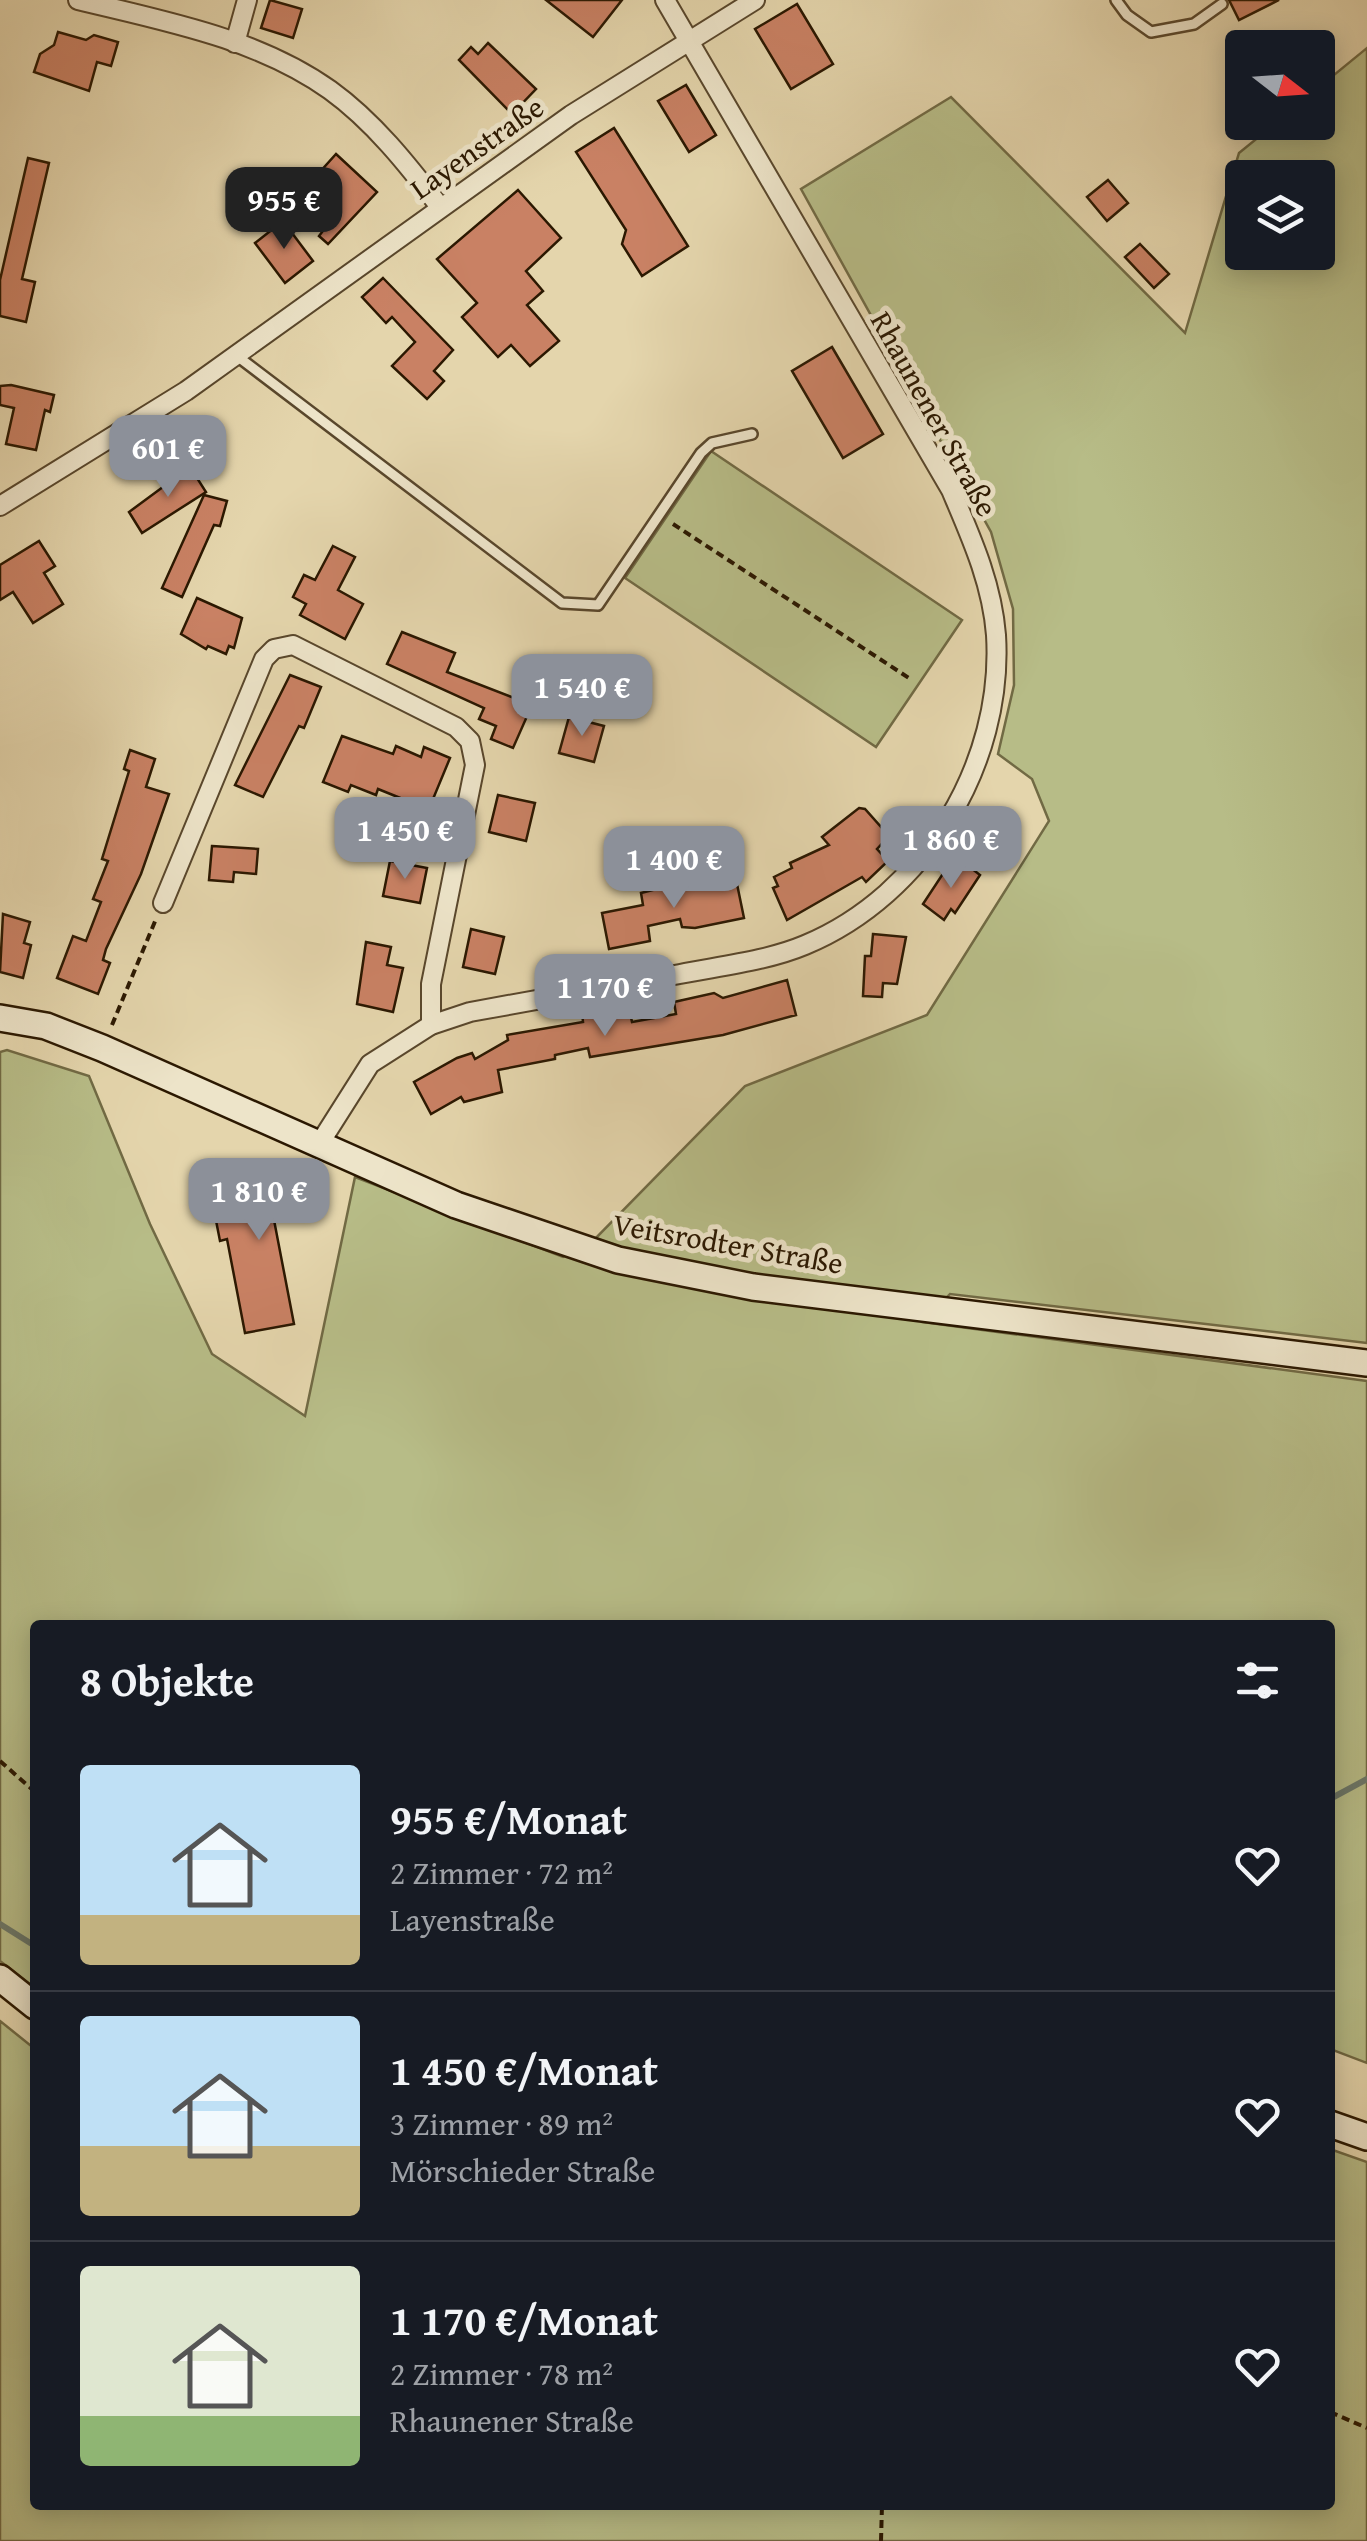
<!DOCTYPE html>
<html lang="de">
<meta charset="utf-8">
<style>
:root{--surface:#171b24;--page:#20242c;--text:#f1f3f6;--muted:#9ea1a6;--line:#363941;--accent:#8c9099}
body{margin:0;font-family:"Gentium Book Plus",serif;background:var(--page);color:var(--text);height:100vh;display:flex;flex-direction:column;font-size:38px;white-space:nowrap}
*{box-sizing:border-box;margin:0}
p{font-size:32px;color:var(--muted)}
.icon{flex:none;width:55px;height:55px;fill:none;stroke:currentColor;stroke-width:2;stroke-linecap:round;stroke-linejoin:round}
.map{position:relative;flex:1;overflow:hidden}
.details{position:absolute;left:30px;top:1620px;width:1305px;height:890px;display:flex;flex-direction:column;background:var(--surface);border-radius:10px;box-shadow:0 5px 25px #0003}
.details>*{flex:none}
.needle{width:65px;rotate:107deg}
.tools{position:absolute;left:1225px;top:30px;display:grid;gap:20px}
.tools a{display:grid;place-items:center;width:110px;height:110px;border-radius:10px;background:var(--surface);box-shadow:0 5px 25px #0003;font-size:50px}
.price{position:absolute;translate:-50% -85px;padding:0 22px;border-radius:20px;background:var(--accent);color:#fff;font-size:32px;line-height:65px;filter:drop-shadow(0 2px 5px #0008)}
.price::after{content:'';position:absolute;left:50%;top:60px;width:30px;height:22px;margin-left:-15px;background:inherit;clip-path:polygon(0 0,100% 0,50% 100%)}
.price.on{background:#222;color:#fff}
ul{padding:0;list-style:none}
li{display:flex;align-items:center;gap:30px;height:250px;padding:0 50px}
li+li{border-top:2px solid var(--line)}
li span{display:grid;place-items:center;flex:none;width:280px;height:200px;border-radius:10px;color:#555}
li>.icon{margin-inline-start:auto}
span .icon{width:120px;height:120px;fill:#fffc;stroke-width:1}
li b{font-size:42px}
h2{display:flex;justify-content:space-between;align-items:center;height:120px;padding:0 50px;font-size:42px}
.map>svg:first-child{display:block}
.green{fill:#b7bc87;stroke:#716a44;stroke-width:2.5;fill-rule:evenodd}
.lines{fill:none;stroke-linecap:round;stroke-linejoin:round}
.stream{stroke:#6b786a;stroke-width:6}
.building{fill:#c98164;stroke:#2b1801;stroke-width:2.5}
.lane-casing{stroke:#59472c;stroke-width:14}
.street-casing{stroke:#59472c;stroke-width:22}
.secondary-casing{stroke:#2b1801;stroke-width:30}
.path{stroke:#2b1801;stroke-width:4;stroke-dasharray:8 5;stroke-linecap:butt}
.lane{stroke:#ede4c9;stroke-width:9}
.street{stroke:#ede4c9;stroke-width:18}
.secondary{stroke:#ede4c9;stroke-width:25}
.labels{text-anchor:middle;stroke-width:10;stroke-linejoin:round;paint-order:stroke}
.street-label{font-size:30px;fill:#2b1801;stroke:#ede4c9}
</style>
<div class="map">
<svg width="1367" height="2541" viewBox="0 0 1367 2541">
<rect width="100%" height="100%" fill="#e4d5ac"/>
<filter id="stains"><feTurbulence type="fractalNoise" baseFrequency=".002" numOctaves="4"/><feColorMatrix values="0 0 0 0 .2 0 0 0 0 .09 0 0 0 0 .02 0 0 0 .5 -.17"/></filter>
<radialGradient id="worn" r=".72"><stop offset=".6" stop-color="#630" stop-opacity="0"/><stop offset="1" stop-color="#630" stop-opacity=".3"/></radialGradient>
<g class="green">
<path d="M1367 48V1343L950 1294 923 1322 1367 1381V2063L1330 2049V1625H35V1988L0 1961V1052L7 1050 89 1076 150 1224 212 1354 305 1416 355 1177 563 1257 593 1241 745 1086 927 1015 1049 821 1032 779 998 754 1014 685 1013 609 991 532 801 189 951 97 1185 333 1239 153 1276 123 1318 122V88ZM1242 178H1318V252H1242Z"/>
<polygon points="711,451 962,620 876,747 625,578"/>
<polygon points="0,2021 35,2049 35,2505 1330,2505 1330,2149 1367,2162 1367,2541 0,2541"/>
</g>
<g class="lines">
<g class="stream">
<polyline points="1330,1799 1367,1779"/>
<polyline points="0,1924 35,1946"/>
</g>
</g>
<g class="building">
<polygon points="270,0 302,9 293,38 261,28"/>
<polygon points="546,0 622,0 593,37"/>
<polygon points="1229,0 1279,0 1239,20"/>
<polygon points="797,4 833,64 791,89 755,29"/>
<polygon points="58,32 86,40 94,35 118,42 111,66 97,62 89,91 34,72 40,54 54,45"/>
<polygon points="488,43 536,89 512,114 459,60 471,47 478,54"/>
<polygon points="686,85 716,135 689,152 658,101"/>
<polygon points="614,128 688,246 642,276 622,244 626,230 576,152"/>
<polygon points="336,154 377,192 328,244 319,236 339,210 310,183"/>
<polygon points="28,158 49,163 22,279 35,282 26,322 0,316 0,280"/>
<polygon points="1108,180 1128,203 1107,221 1087,197"/>
<polygon points="518,190 561,238 526,271 543,291 527,305 559,341 530,366 511,345 498,357 462,317 477,303 437,259"/>
<polygon points="283,221 313,261 285,283 255,243"/>
<polygon points="1140,244 1169,274 1154,288 1125,257"/>
<polygon points="383,278 453,350 434,371 444,381 427,399 392,366 415,342 392,317 386,323 362,297"/>
<polygon points="832,347 883,434 843,458 792,371"/>
<polygon points="11,385 54,395 50,412 45,410 36,450 6,444 14,408 0,405 0,386"/>
<polygon points="190,467 206,492 142,533 129,512"/>
<polygon points="204,495 227,501 220,526 214,525 182,597 162,588"/>
<polygon points="39,541 55,566 44,573 63,604 33,623 13,592 0,600 0,565"/>
<polygon points="333,546 355,557 338,590 363,604 345,639 300,615 306,604 293,597 304,575 315,580"/>
<polygon points="197,598 242,618 234,648 229,646 226,654 208,646 206,649 181,634"/>
<polygon points="402,632 455,653 447,672 532,705 513,748 491,739 496,726 479,719 484,708 387,664"/>
<polygon points="290,675 321,687 304,728 299,726 263,797 235,785"/>
<polygon points="569,717 604,726 594,762 559,753"/>
<polygon points="342,736 393,754 396,746 421,757 424,747 450,758 433,799 448,805 439,826 420,818 425,808 378,789 376,795 351,785 348,792 323,782"/>
<polygon points="130,750 155,759 146,787 169,794 141,874 106,949 103,960 110,963 98,994 57,978 73,936 86,941 101,902 93,899 108,861 102,859 129,771 124,769"/>
<polygon points="498,795 535,803 526,841 489,832"/>
<polygon points="859,808 865,809 889,836 877,849 888,861 866,882 862,877 787,920 773,888 778,886 774,877 792,868 790,863 829,845 822,837"/>
<polygon points="212,846 258,849 256,874 234,872 233,882 209,880"/>
<polygon points="390,861 427,868 420,903 383,896"/>
<polygon points="966,864 980,875 955,913 951,909 944,920 923,904 948,866 958,874"/>
<polygon points="711,875 714,889 737,884 744,918 695,928 682,927 680,919 648,926 650,941 609,949 602,913 643,905 641,893"/>
<polygon points="3,914 30,922 24,943 31,945 23,978 0,972"/>
<polygon points="471,929 504,937 495,974 463,967"/>
<polygon points="873,934 906,937 897,984 883,983 882,997 863,996 865,956 871,956"/>
<polygon points="366,942 391,947 387,965 403,968 393,1012 357,1004"/>
<polygon points="787,980 796,1015 723,1035 590,1057 588,1048 555,1055 555,1059 498,1070 502,1092 464,1102 461,1097 431,1114 414,1082 457,1058 472,1053 475,1059 508,1040 507,1035 583,1022 582,1012 628,1003 632,1022 676,1014 674,1002 714,993 723,998"/>
<polygon points="289,1160 299,1215 274,1220 294,1324 245,1333 227,1239 220,1241 211,1195 246,1188 243,1169"/>
</g>
<g class="lines">
<g class="lane-casing">
<g id="lane">
<polyline points="1116,0 1127,15 1151,32 1194,24 1222,4"/>
<polyline points="237,356 562,603 598,605 701,453 712,443 752,434"/>
</g>
</g>
<g class="street-casing">
<g id="street">
<path d="M78 0C164 21 257 38 330 90 373 121 408 165 440 207"/>
<polyline points="235,43 247,0"/>
<polyline points="0,506 186,391 571,115 755,0"/>
<polyline points="163,903 264,659 274,649 293,645 456,727 470,741 475,765 431,984 431,1025"/>
<path d="M318 1146 370 1064 431 1025 470 1012C540 999 610 986 680 974 720 966 767 961 805 945 925 895 1004 763 996 635 992 583 971 537 951 490L665 0"/>
</g>
</g>
<g class="secondary-casing">
<g id="secondary">
<polyline points="0,1018 46,1026 102,1048 456,1205 618,1260 753,1287 1367,1363"/>
<polyline points="0,1978 35,2006"/>
<polyline points="1330,2124 1367,2137"/>
</g>
</g>
<g class="path">
<polyline points="673,524 912,680"/>
<polyline points="112,1025 156,919"/>
<polyline points="0,1761 35,1792"/>
<polyline points="1330,2412 1367,2428"/>
<polyline points="881,2541 882,2505"/>
</g>
<use href="#lane" class="lane"/>
<use href="#street" class="street"/>
<use href="#secondary" class="secondary"/>
</g>
<g class="labels">
<g class="street-label">
<text transform="translate(477 148) rotate(-35)" y="10">Layenstraße</text>
<text transform="translate(934 414) rotate(61)" y="10">Rhaunener Straße</text>
<text transform="translate(728 1244) rotate(10)" y="10">Veitsrodter Straße</text>
</g>
</g>
<rect width="100%" height="100%" filter="url(#stains)"/>
<rect width="100%" height="100%" fill="url(#worn)"/>
</svg>
<div class="tools">
<a><svg class="needle" viewBox="-14 -14 28 28"><path d="M0-13l5 13h-10z" fill="#e53935"/><path d="M0 13l5-13h-10z" fill="#9ea1a6"/></svg></a>
<a><svg class="icon" aria-label="layers" viewBox="0 0 24 24"><path d="M12 4l9 5-9 5-9-5zM3 14l9 5 9-5"/></svg></a>
</div>
<b class="price on" style="left:284px;top:252px">955 €</b>
<b class="price" style="left:168px;top:500px">601 €</b>
<b class="price" style="left:582px;top:739px">1 540 €</b>
<b class="price" style="left:405px;top:882px">1 450 €</b>
<b class="price" style="left:951px;top:891px">1 860 €</b>
<b class="price" style="left:674px;top:911px">1 400 €</b>
<b class="price" style="left:605px;top:1039px">1 170 €</b>
<b class="price" style="left:259px;top:1243px">1 810 €</b>
<section class="details">
<h2>8 Objekte<svg class="icon" aria-label="filters" viewBox="0 0 24 24"><path d="M4 7h16M4 17h16"/><circle cx="9" cy="7" r="2"/><circle cx="15" cy="17" r="2"/></svg></h2>
<ul>
<li><span style="background:linear-gradient(#bfe0f5 75%,#c2b280 0)"><svg class="icon" aria-label="home" viewBox="0 0 24 24"><path d="M3 11l9-7 9 7M6 9v11h12V9"/></svg></span><div><b>955 €/Monat</b><p>2 Zimmer · 72 m²</p><p>Layenstraße</p></div><svg class="icon" aria-label="heart" viewBox="0 0 24 24"><path d="M12 20l-8-8c-3-5 5-10 8-4 3-6 11-1 8 4z"/></svg></li>
<li><span style="background:linear-gradient(#bfe0f5 65%,#c2b280 0)"><svg class="icon" aria-label="home" viewBox="0 0 24 24"><path d="M3 11l9-7 9 7M6 9v11h12V9"/></svg></span><div><b>1 450 €/Monat</b><p>3 Zimmer · 89 m²</p><p>Mörschieder Straße</p></div><svg class="icon" aria-label="heart" viewBox="0 0 24 24"><path d="M12 20l-8-8c-3-5 5-10 8-4 3-6 11-1 8 4z"/></svg></li>
<li><span style="background:linear-gradient(#dfe7d0 75%,#8fb573 0)"><svg class="icon" aria-label="home" viewBox="0 0 24 24"><path d="M3 11l9-7 9 7M6 9v11h12V9"/></svg></span><div><b>1 170 €/Monat</b><p>2 Zimmer · 78 m²</p><p>Rhaunener Straße</p></div><svg class="icon" aria-label="heart" viewBox="0 0 24 24"><path d="M12 20l-8-8c-3-5 5-10 8-4 3-6 11-1 8 4z"/></svg></li>
</ul>
</section>
</div>
